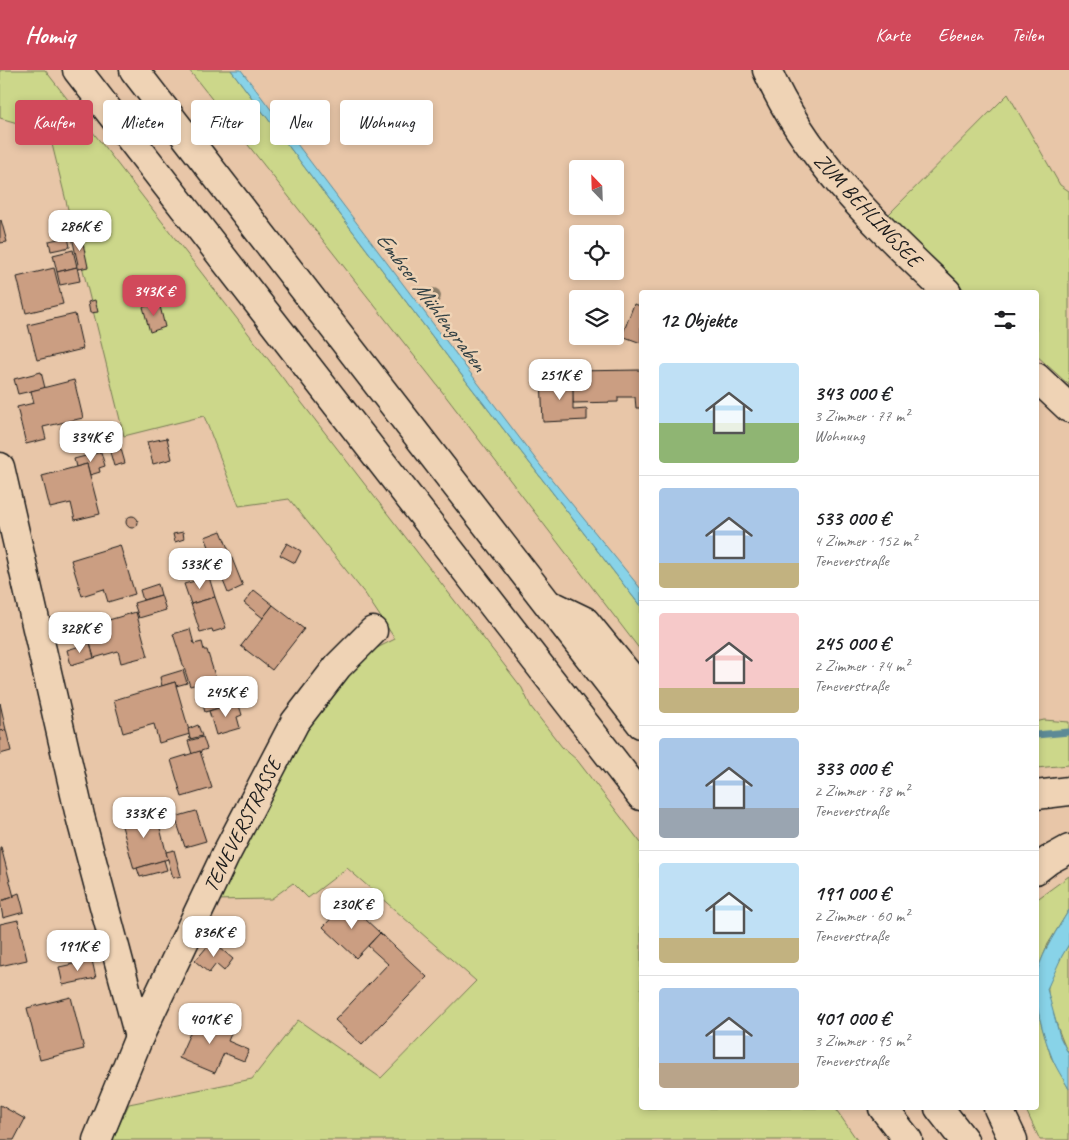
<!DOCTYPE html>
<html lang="de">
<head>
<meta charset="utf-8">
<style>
	:root { --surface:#fff; --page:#f2f2f2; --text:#202124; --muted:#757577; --line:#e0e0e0; --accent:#d1495b }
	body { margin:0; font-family:Caveat,sans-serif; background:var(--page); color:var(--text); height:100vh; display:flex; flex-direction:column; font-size:19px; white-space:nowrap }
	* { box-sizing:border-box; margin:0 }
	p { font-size:16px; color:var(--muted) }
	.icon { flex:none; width:28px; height:28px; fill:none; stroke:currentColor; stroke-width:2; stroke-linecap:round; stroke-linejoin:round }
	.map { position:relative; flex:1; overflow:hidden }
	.sheet { position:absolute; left:639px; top:220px; width:400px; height:820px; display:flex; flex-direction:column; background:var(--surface); border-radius:5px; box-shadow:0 2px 8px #0003 }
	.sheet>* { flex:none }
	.hud { position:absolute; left:15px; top:30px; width:475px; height:45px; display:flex; gap:10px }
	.needle { width:32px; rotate:337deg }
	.controls { position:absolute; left:569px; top:90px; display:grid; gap:10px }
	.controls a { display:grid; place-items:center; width:55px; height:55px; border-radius:5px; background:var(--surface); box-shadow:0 2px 8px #0003; font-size:25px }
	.price { position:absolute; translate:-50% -42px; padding:0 11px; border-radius:10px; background:#fff; color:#222; font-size:16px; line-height:32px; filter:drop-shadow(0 1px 2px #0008) }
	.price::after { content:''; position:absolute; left:50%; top:30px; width:15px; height:11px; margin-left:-8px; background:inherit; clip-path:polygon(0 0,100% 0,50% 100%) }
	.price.current { background:var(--accent); color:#fff }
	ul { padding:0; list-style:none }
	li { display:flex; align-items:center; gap:15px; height:125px; padding:0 20px }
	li+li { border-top:1px solid var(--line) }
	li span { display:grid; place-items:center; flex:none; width:140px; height:100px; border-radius:5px; color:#555 }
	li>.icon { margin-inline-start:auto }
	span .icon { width:60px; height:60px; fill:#fffc; stroke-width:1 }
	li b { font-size:21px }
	h2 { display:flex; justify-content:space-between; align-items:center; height:60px; padding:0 20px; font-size:21px }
	.chip { padding:0 18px; border-radius:5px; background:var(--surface); box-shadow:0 2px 8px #0003; font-size:18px; line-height:45px }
	.chip.current { background:var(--accent); color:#fff }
	header { display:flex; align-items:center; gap:30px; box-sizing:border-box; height:70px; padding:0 25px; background:var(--accent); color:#fff }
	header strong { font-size:24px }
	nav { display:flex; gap:28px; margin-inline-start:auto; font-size:18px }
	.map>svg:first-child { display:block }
</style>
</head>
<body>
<header>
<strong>Homiq</strong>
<nav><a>Karte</a><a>Ebenen</a><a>Teilen</a></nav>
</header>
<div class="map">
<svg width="1069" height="1070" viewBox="0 0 1069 1070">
	<rect width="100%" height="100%" fill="#e8c6a8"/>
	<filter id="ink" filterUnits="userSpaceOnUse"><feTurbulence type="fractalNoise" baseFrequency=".02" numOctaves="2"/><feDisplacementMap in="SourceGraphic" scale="10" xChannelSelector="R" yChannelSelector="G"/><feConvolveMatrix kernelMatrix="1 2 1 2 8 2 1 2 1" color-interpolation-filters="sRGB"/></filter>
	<g filter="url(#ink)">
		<g fill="#ccd78a" stroke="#747a53">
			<path d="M 0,0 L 45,0 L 522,618 L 531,637 L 562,677 L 577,690 L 641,773 L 641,1038 L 835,1038 L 857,1070 L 112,1070 L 129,1034 L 252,1009 L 298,950 L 381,1008 L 476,911 L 347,798 L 308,828 L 293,813 L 271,829 L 213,830 L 310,646 L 346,606 L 377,578 L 395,569 L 366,525 L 289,429 L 239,436 L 204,346 L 124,366 L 49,62 L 0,48 Z"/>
			<path d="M 189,0 L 231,0 L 460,303 L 641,537 L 641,581 L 434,311 Z"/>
			<path d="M 1008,24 L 1060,115 L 1069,121 L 1069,315 L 1036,285 L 1036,222 L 967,222 L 885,148 Z"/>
			<path d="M 1044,650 L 1069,652 L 1069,695 L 1036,698 L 1036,652 Z"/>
			<path d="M 1069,806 L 1069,840 L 1048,874 L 1036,904 L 1036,830 Z"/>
			<path d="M 1069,874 L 1069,985 C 1063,974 1046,928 1048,917 C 1051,903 1061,887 1069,874 Z"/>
			<path d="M 1036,928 L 1041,953 L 1051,987 L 1069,1019 L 1069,1070 L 1040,1070 L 1025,1038 L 1036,1038 Z"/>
		</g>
		<g fill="#88d3e8" stroke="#5d8a96">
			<path d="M 231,0 L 241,0 L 540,395 L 641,519 L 641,537 L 460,303 Z"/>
			<path d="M 1069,840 L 1069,874 L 1062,886 L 1047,919 L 1060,967 L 1069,985 L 1069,1019 C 1063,1008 1055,997 1051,985 C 1043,965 1031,922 1037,902 C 1044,879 1057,860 1069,840 Z"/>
		</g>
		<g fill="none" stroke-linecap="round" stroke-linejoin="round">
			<path stroke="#5d8a96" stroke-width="7" d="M 1036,665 L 1069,662"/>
		</g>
		<g fill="#cb9e82" stroke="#1c1c1c">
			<path d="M 1,150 L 7,172 L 0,173 L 0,151 Z"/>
			<path d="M 81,164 L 88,197 L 79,199 L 72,167 Z"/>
			<path d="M 68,167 L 70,177 L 51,181 L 49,171 Z"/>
			<path d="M 73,180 L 77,197 L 57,202 L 53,185 Z"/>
			<path d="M 77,197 L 80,211 L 60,215 L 57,202 Z"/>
			<path d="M 54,198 L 63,234 L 26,243 L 17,207 Z"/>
			<path d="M 95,230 L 98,242 L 90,243 L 88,232 Z"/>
			<path d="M 159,232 L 165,257 L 150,262 L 143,237 Z"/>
			<path d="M 634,234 L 641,236 L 641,273 L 622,266 Z"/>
			<path d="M 75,244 L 83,279 L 37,290 L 28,255 Z"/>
			<path d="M 641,300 L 641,338 L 636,338 L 635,327 L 618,327 L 618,332 L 573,333 L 572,301 Z"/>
			<path d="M 41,302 L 45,318 L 18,324 L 14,309 Z"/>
			<path d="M 573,307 L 573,340 L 587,339 L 587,350 L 543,352 L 541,308 Z"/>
			<path d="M 74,310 L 83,348 L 43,357 L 46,369 L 26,374 L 17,337 L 34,333 L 31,321 Z"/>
			<path d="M 167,368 L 172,389 L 153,394 L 147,372 Z"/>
			<path d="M 121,379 L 125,393 L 114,396 L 110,382 Z"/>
			<path d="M 101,382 L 105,396 L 99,398 L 100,402 L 90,405 L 87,394 L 76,397 L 74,389 Z"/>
			<path d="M 87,394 L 100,444 L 75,450 L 71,433 L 50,438 L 42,406 Z"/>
			<circle cx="132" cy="452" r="6"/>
			<path d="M 221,461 L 243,516 L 228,523 L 205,467 Z"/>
			<path d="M 183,462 L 184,469 L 175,472 L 173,464 Z"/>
			<path d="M 287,473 L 301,481 L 295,493 L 280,485 Z"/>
			<path d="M 120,475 L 135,524 L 108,532 L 104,519 L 82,526 L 71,490 Z"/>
			<path d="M 209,507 L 215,527 L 191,534 L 184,514 Z"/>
			<path d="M 158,514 L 161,525 L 143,530 L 140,520 Z"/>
			<path d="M 254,520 L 273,535 L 263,548 L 244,533 Z"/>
			<path d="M 161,525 L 166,540 L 139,548 L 134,533 Z"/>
			<path d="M 215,527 L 226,558 L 213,562 L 212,559 L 200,562 L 191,534 Z"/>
			<path d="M 273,535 L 304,559 L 272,600 L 241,576 Z"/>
			<path d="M 136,542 L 148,586 L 121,593 L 118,581 L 94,588 L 85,557 Z"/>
			<path d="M 190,559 L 194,574 L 202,572 L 204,580 L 207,580 L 216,609 L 190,616 L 173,564 Z"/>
			<path d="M 90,573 L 94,588 L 71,595 L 67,580 Z"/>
			<path d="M 183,600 L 187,613 L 176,616 L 175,612 L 162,616 L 160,607 Z"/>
			<path d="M 223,606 L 227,619 L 233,617 L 235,626 L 230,627 L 232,634 L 205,642 L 197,614 Z"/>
			<path d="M 175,612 L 190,664 L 159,673 L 154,654 L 123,663 L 114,630 Z"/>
			<path d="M 238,632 L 242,645 L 237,647 L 240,658 L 216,665 L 209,641 Z"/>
			<path d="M 0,633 L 6,660 L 0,661 Z"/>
			<path d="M 198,655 L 202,666 L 190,669 L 188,659 Z"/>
			<path d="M 6,660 L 11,681 L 0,684 L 0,661 Z"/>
			<path d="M 203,667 L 207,679 L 192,684 L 188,671 Z"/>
			<path d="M 200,681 L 212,718 L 182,727 L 171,690 Z"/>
			<path d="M 155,739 L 168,789 L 134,799 L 120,749 Z"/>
			<path d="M 196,741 L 206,771 L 185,777 L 175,747 Z"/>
			<path d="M 0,777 L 1,777 L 14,827 L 0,831 Z"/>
			<path d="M 174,780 L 181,806 L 173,808 L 166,782 Z"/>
			<path d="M 164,790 L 167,800 L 140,807 L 137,798 Z"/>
			<path d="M 19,823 L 24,842 L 3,848 L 0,831 L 14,827 L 14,825 Z"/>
			<path d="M 347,832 L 380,863 L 356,888 L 323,857 Z"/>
			<path d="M 18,850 L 27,890 L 0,896 L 0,854 Z"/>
			<path d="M 380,863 L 427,907 L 362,975 L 335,950 L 388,894 L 368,876 Z"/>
			<path d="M 212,871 L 233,889 L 224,901 L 216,894 L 209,903 L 195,891 Z"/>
			<path d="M 92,890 L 96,908 L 63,915 L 59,897 Z"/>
			<path d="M 71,927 L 84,979 L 40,990 L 27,938 Z"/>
			<path d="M 198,945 L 233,959 L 228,971 L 249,980 L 244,991 L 224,983 L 215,1003 L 179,988 Z"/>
			<path d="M 0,1035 L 25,1049 L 14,1070 L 0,1070 Z"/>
		</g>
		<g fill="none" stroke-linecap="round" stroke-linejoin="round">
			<g stroke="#1c1c1c" stroke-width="31">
				<g id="minor">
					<path d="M 767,0 C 806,90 878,156 947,222"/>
					<path d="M 1036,307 L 1069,338"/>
					<path d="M 0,397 L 80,746 L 139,967"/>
					<path d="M 97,1070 L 139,967 L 225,786 L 295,652 L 338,596 L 373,561"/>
				</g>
			</g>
			<g stroke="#1c1c1c" stroke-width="31">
				<g id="highway">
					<path d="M 77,0 L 641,726"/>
					<path d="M 134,0 L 641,654"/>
					<path d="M 556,537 L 585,551 L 641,620"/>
					<path d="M 1036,725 L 1069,721"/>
					<path d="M 1036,800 L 1049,790 L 1069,779"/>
					<path d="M 883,1038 L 908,1070"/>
					<path d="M 939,1038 L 964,1070"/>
					<path d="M 998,1038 L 1013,1070"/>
				</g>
			</g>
			<use href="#minor" stroke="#efd3b5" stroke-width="28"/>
			<use href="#highway" stroke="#efd3b5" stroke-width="28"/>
		</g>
		<circle fill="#8b7d67" cx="433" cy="226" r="8"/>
	</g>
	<g text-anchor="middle" stroke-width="5" stroke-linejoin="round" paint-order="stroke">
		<g font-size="21" fill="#1c1c1c" stroke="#efd3b5">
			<text transform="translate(868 140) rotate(47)" y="7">ZUM BEHLINGSEE</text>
			<text transform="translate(242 755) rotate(-63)" y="7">TENEVERSTRASSE</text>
		</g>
		<g font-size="22" font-style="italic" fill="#324145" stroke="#efd3b5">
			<text transform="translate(432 231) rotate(53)" y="8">Embser Mühlengraben</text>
		</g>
	</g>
</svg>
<div class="controls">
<a><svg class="needle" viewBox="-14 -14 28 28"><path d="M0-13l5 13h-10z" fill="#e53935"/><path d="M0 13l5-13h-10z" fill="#757577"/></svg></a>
<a><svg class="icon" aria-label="locate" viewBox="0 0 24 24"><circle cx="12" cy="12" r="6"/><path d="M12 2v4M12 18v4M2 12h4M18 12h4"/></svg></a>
<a><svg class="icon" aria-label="layers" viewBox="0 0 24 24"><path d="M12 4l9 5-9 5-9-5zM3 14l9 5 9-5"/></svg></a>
</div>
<b class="price" style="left:80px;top:182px">286K €</b>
<b class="price current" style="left:154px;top:247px">343K €</b>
<b class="price" style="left:560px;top:331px">251K €</b>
<b class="price" style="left:91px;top:393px">334K €</b>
<b class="price" style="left:200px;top:520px">533K €</b>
<b class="price" style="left:80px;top:584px">328K €</b>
<b class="price" style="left:226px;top:648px">245K €</b>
<b class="price" style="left:144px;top:769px">333K €</b>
<b class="price" style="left:352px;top:860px">230K €</b>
<b class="price" style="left:214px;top:888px">836K €</b>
<b class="price" style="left:78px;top:902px">191K €</b>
<b class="price" style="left:210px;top:975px">401K €</b>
<div class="hud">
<a class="chip current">Kaufen</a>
<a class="chip">Mieten</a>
<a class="chip">Filter</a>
<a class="chip">Neu</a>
<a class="chip">Wohnung</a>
</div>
<section class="sheet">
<h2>12 Objekte<svg class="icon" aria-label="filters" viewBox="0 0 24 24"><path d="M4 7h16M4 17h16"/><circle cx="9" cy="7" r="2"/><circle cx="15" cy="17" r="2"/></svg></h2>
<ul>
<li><span style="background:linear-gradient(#bfe0f5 60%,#8fb573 0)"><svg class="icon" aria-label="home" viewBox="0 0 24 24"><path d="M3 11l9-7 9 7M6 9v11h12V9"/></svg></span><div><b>343 000 €</b><p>3 Zimmer · 77 m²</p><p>Wohnung</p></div></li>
<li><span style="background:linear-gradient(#a9c7e8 75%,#c2b280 0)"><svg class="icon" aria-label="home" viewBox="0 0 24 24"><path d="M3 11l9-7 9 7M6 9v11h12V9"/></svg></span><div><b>533 000 €</b><p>4 Zimmer · 152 m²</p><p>Teneverstraße</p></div></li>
<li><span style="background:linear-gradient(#f6c9c9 75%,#c2b280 0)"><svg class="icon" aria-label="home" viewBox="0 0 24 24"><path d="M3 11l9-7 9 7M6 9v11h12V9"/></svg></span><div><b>245 000 €</b><p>2 Zimmer · 74 m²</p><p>Teneverstraße</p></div></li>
<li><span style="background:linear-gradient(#a9c7e8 70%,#9aa5b1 0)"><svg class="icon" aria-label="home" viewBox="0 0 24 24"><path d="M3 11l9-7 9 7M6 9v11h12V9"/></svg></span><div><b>333 000 €</b><p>2 Zimmer · 78 m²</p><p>Teneverstraße</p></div></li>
<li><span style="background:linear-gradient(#bfe0f5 75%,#c2b280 0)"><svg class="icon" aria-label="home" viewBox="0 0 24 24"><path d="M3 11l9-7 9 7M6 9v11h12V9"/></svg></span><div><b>191 000 €</b><p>2 Zimmer · 60 m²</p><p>Teneverstraße</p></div></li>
<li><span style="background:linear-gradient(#a9c7e8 75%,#b9a48a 0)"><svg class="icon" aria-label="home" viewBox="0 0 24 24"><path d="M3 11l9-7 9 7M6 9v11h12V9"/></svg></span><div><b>401 000 €</b><p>3 Zimmer · 95 m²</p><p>Teneverstraße</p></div></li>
</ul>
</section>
</div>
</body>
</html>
